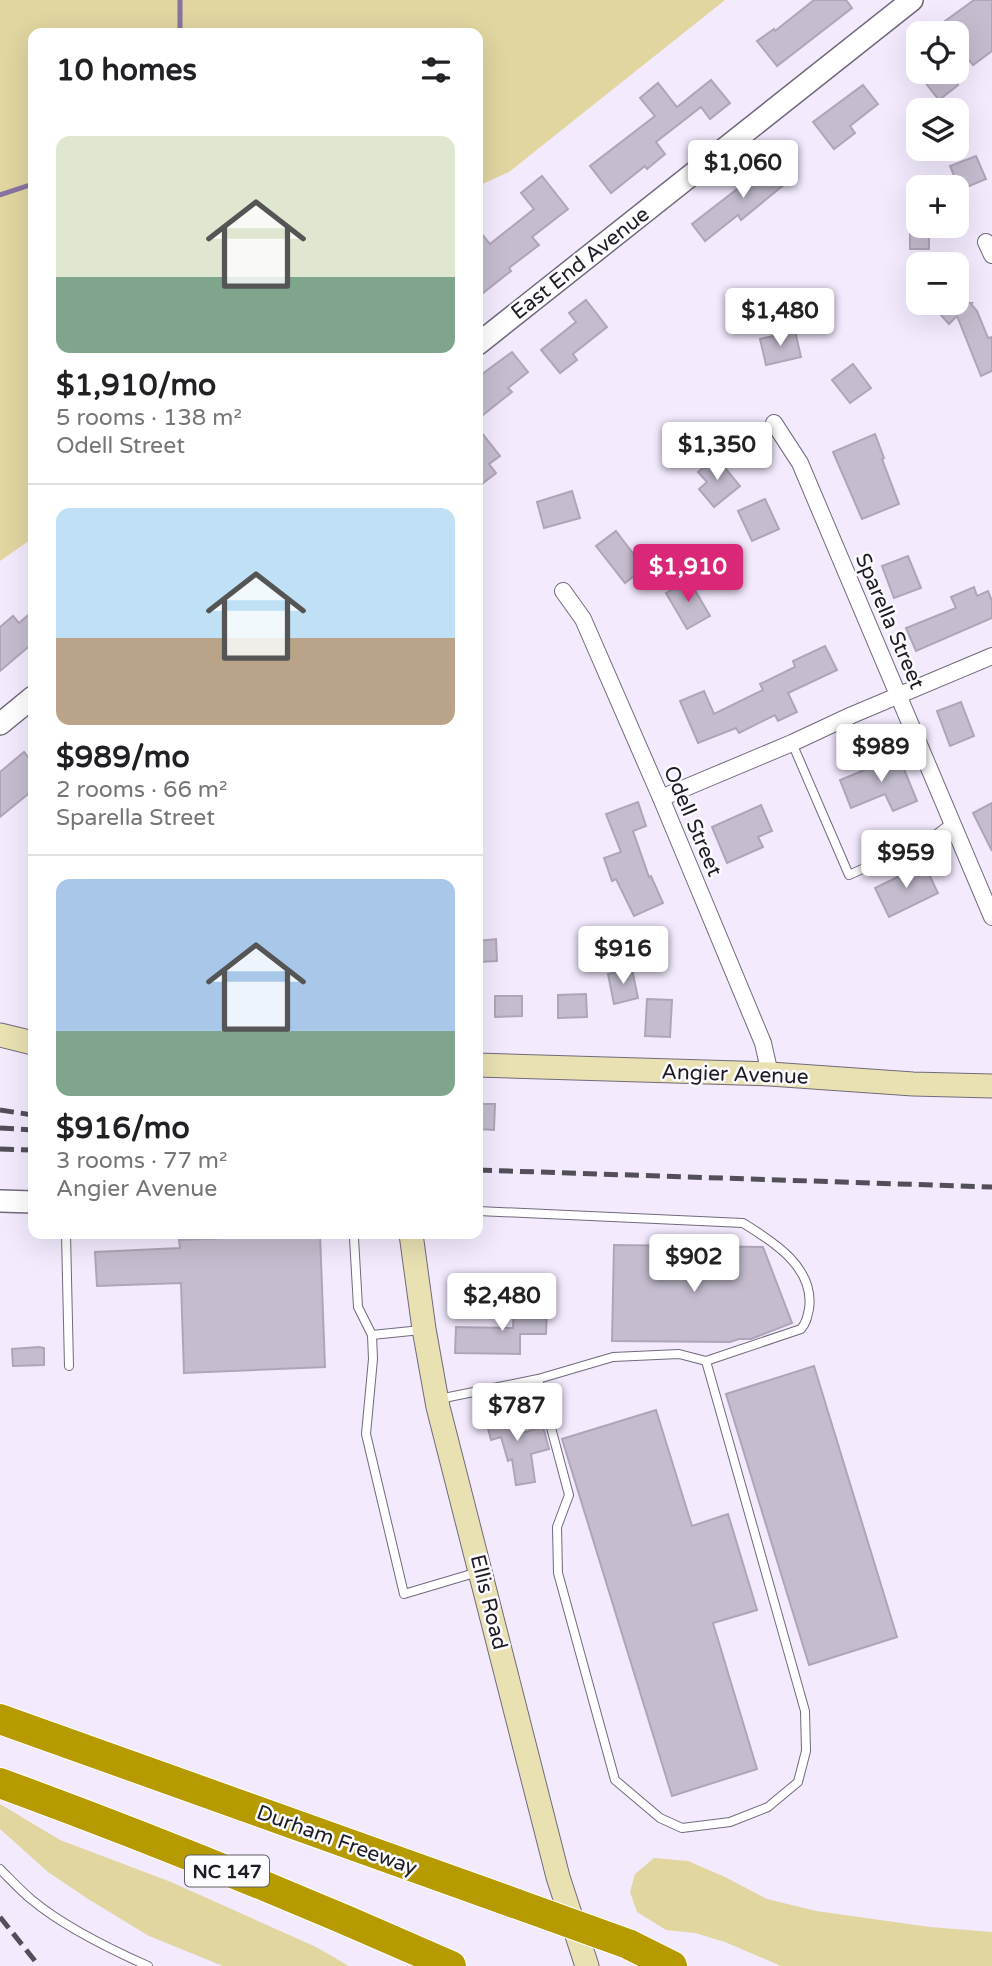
<!DOCTYPE html>
<html lang="en">
<head>
<meta charset="utf-8">
<style>
	:root { --surface:#fff; --page:#f2f2f2; --text:#202124; --muted:#757577; --line:#e0e0e0; --accent:#db2777 }
	body { margin:0; font-family:"Varela Round",sans-serif; background:var(--page); color:var(--text); height:100vh; display:flex; flex-direction:column; font-size:26px; white-space:nowrap }
	* { box-sizing:border-box; margin:0 }
	p { font-size:23px; color:var(--muted) }
	.icon { flex:none; width:38px; height:38px; fill:none; stroke:currentColor; stroke-width:2; stroke-linecap:round; stroke-linejoin:round }
	.map { position:relative; flex:1; overflow:hidden }
	.sheet { position:absolute; left:28px; top:28px; width:455px; height:1211px; display:flex; flex-direction:column; background:var(--surface); border-radius:14px; box-shadow:0 7px 28px #0002 }
	.sheet>* { flex:none }
	.fabs { position:absolute; left:906px; top:21px; display:grid; gap:14px }
	.fabs a { display:grid; place-items:center; width:63px; height:63px; border-radius:14px; background:var(--surface); box-shadow:0 7px 28px #0002; font-size:35px }
	.price { position:absolute; translate:-50% -60px; padding:0 16px; border-radius:7px; background:#fff; color:#222; font-size:23px; line-height:46px; filter:drop-shadow(0 2px 4px #0008) }
	.price::after { content:''; position:absolute; left:50%; top:42px; width:21px; height:16px; margin-left:-10px; background:inherit; clip-path:polygon(0 0,100% 0,50% 100%) }
	.price.on { background:var(--accent); color:#fff }
	ul { padding:0; list-style:none }
	li { display:grid; align-content:center; gap:14px; height:371px; padding:0 28px }
	li+li { border-top:2px solid var(--line) }
	li span { display:grid; place-items:center; height:217px; border-radius:14px; color:#555 }
	li>.icon { margin-inline-start:auto }
	span .icon { width:126px; height:126px; fill:#fffc; stroke-width:1 }
	li b { font-size:30px }
	h2 { display:flex; justify-content:space-between; align-items:center; height:84px; padding:0 28px; font-size:30px }
	.map>svg:first-child { display:block }
</style>
</head>
<body>
<div class="map">
<svg width="992" height="1966" viewBox="0 0 992 1966">
	<rect width="100%" height="100%" fill="#f3eafe"/>
	<g fill="#e1d5a0">
		<path d="M 0,0 L 725,0 L 509,172 L 478,186 L 478,33 L 33,33 L 33,538 L 0,561 Z"/>
		<path d="M 0,1804 L 60,1840 L 171,1882 L 316,1947 L 349,1966 L 223,1966 L 149,1936 L 88,1899 L 48,1872 L 0,1829 Z"/>
		<path d="M 654,1858 L 688,1861 L 725,1877 L 767,1899 L 816,1911 L 930,1927 L 992,1932 L 992,1966 L 781,1966 L 725,1942 L 695,1933 L 666,1930 L 637,1912 L 630,1892 L 635,1874 Z"/>
	</g>
	<g fill="none" stroke-linecap="round" stroke-linejoin="round">
		<g stroke="#8873a1" stroke-width="5">
			<path d="M 180,33 L 180,0"/>
			<path d="M 0,195 L 33,184"/>
		</g>
	</g>
	<g fill="#c5bdcf" stroke="#aea5b8" stroke-width="2">
		<path d="M 814,0 L 846,0 L 852,8 L 777,66 L 757,41 L 774,29 L 775,31 Z"/>
		<path d="M 974,0 L 992,0 L 992,51 L 973,65 L 957,45 L 957,33 L 948,33 L 941,24 Z"/>
		<path d="M 917,72 L 965,72 L 954,80 L 958,85 L 939,100 Z"/>
		<path d="M 711,80 L 730,103 L 710,119 L 701,107 L 656,142 L 665,154 L 647,169 L 645,166 L 611,193 L 590,166 L 655,116 L 640,98 L 658,83 L 677,107 Z"/>
		<path d="M 863,85 L 878,104 L 850,126 L 855,133 L 834,149 L 813,122 Z"/>
		<path d="M 976,156 L 986,179 L 960,190 L 950,166 Z"/>
		<path d="M 776,159 L 791,179 L 741,220 L 738,215 L 705,241 L 692,224 Z"/>
		<path d="M 542,176 L 568,209 L 532,237 L 539,245 L 509,268 L 511,271 L 478,297 L 478,229 L 490,244 L 534,209 L 521,193 Z"/>
		<rect x="910" y="226" width="19" height="23"/>
		<path d="M 957,289 L 969,303 L 972,303 L 971,304 L 977,311 L 988,338 L 992,337 L 992,371 L 981,376 L 957,316 L 949,324 L 930,303 L 957,303 Z"/>
		<path d="M 586,300 L 607,327 L 573,354 L 577,360 L 560,373 L 541,350 L 576,322 L 569,313 Z"/>
		<path d="M 795,331 L 801,357 L 766,365 L 760,339 Z"/>
		<path d="M 512,352 L 528,372 L 508,388 L 512,392 L 478,419 L 478,377 Z"/>
		<path d="M 853,364 L 871,388 L 850,403 L 832,380 Z"/>
		<path d="M 478,428 L 500,456 L 489,464 L 496,473 L 478,487 Z"/>
		<path d="M 875,434 L 884,458 L 882,459 L 899,504 L 862,519 L 833,452 Z"/>
		<path d="M 716,457 L 740,486 L 714,507 L 699,489 L 707,482 L 698,472 Z"/>
		<path d="M 572,491 L 580,518 L 544,528 L 537,502 Z"/>
		<path d="M 765,499 L 779,529 L 752,541 L 738,511 Z"/>
		<path d="M 616,531 L 644,568 L 625,583 L 596,546 Z"/>
		<path d="M 908,556 L 921,588 L 894,598 L 882,566 Z"/>
		<path d="M 689,580 L 710,616 L 687,629 L 666,593 Z"/>
		<path d="M 974,587 L 977,596 L 988,591 L 992,601 L 992,618 L 916,651 L 906,628 L 956,608 L 951,597 Z"/>
		<path d="M 33,611 L 33,643 L 0,671 L 0,627 L 13,616 L 19,623 Z"/>
		<path d="M 825,646 L 837,670 L 788,693 L 797,712 L 778,721 L 775,715 L 739,733 L 736,728 L 698,743 L 680,701 L 704,691 L 714,714 L 763,690 L 760,684 L 795,667 L 793,661 Z"/>
		<path d="M 961,702 L 974,736 L 950,746 L 937,711 Z"/>
		<path d="M 24,752 L 33,763 L 33,790 L 0,817 L 0,772 Z"/>
		<path d="M 897,752 L 917,801 L 893,811 L 885,794 L 851,808 L 840,780 L 874,766 L 872,762 Z"/>
		<path d="M 638,802 L 646,826 L 633,831 L 649,877 L 651,876 L 663,903 L 634,916 L 616,879 L 612,881 L 604,858 L 621,852 L 606,814 Z"/>
		<path d="M 992,803 L 992,851 L 973,813 Z"/>
		<path d="M 761,805 L 772,831 L 758,837 L 763,847 L 727,863 L 712,827 Z"/>
		<path d="M 924,864 L 938,893 L 889,917 L 875,888 Z"/>
		<path d="M 496,939 L 497,961 L 478,962 L 478,941 Z"/>
		<path d="M 632,969 L 638,998 L 614,1004 L 608,974 Z"/>
		<path d="M 586,994 L 587,1017 L 558,1018 L 558,995 Z"/>
		<path d="M 495,996 L 522,996 L 522,1016 L 495,1017 Z"/>
		<path d="M 647,999 L 672,1000 L 670,1037 L 645,1036 Z"/>
		<path d="M 478,1104 L 495,1104 L 494,1130 L 478,1129 Z"/>
		<path d="M 320,1234 L 325,1367 L 184,1373 L 181,1283 L 97,1286 L 95,1252 L 180,1248 L 179,1240 Z"/>
		<path d="M 614,1245 L 763,1247 L 792,1323 L 751,1339 L 739,1339 L 730,1342 L 612,1341 Z"/>
		<path d="M 514,1306 L 547,1307 L 546,1334 L 520,1334 L 520,1354 L 455,1353 L 456,1327 L 513,1328 Z"/>
		<path d="M 39,1347 L 44,1348 L 44,1365 L 13,1366 L 12,1349 Z"/>
		<path d="M 814,1366 L 897,1637 L 809,1665 L 726,1394 Z"/>
		<path d="M 514,1408 L 522,1433 L 543,1427 L 549,1449 L 531,1454 L 535,1482 L 516,1485 L 512,1459 L 508,1461 L 501,1437 L 491,1440 L 485,1417 Z"/>
		<path d="M 656,1410 L 692,1526 L 728,1514 L 757,1610 L 713,1623 L 757,1769 L 672,1796 L 562,1439 Z"/>
	</g>
	<g fill="none" stroke-linecap="round" stroke-linejoin="round">
		<g stroke="#716a7b" stroke-width="10">
			<g id="service">
				<path d="M 792,743 L 849,875 L 933,837 L 952,822"/>
				<path d="M 478,1211 L 743,1223 C 774,1242 815,1268 809,1309 C 807,1318 806,1323 801,1329 L 706,1361"/>
				<path d="M 66,1234 L 69,1366"/>
				<path d="M 354,1238 L 358,1307 L 372,1335 L 373,1359 L 366,1434 L 404,1594 L 478,1572"/>
				<path d="M 372,1335 L 421,1330"/>
				<path d="M 439,1399 L 538,1379 L 569,1495 L 557,1527 L 558,1573 L 615,1780 L 660,1818 L 682,1828 L 730,1822 L 768,1807 L 798,1782 L 806,1751 L 805,1711 L 706,1361 L 679,1354 L 613,1357 L 538,1379"/>
				<path d="M 0,1869 C 10,1879 21,1891 32,1900 C 62,1925 112,1950 148,1966"/>
			</g>
		</g>
		<g stroke="#716a7b" stroke-width="18">
			<g id="minor">
				<path d="M 986,242 L 992,255"/>
				<path d="M 774,423 L 800,463 L 992,917"/>
				<path d="M 563,591 L 583,619 L 661,798 L 763,1043 L 770,1074"/>
				<path d="M 661,798 L 792,743 L 852,715 L 992,656"/>
			</g>
		</g>
		<g stroke="#716a7b" stroke-width="24">
			<g id="tertiary">
				<path d="M 478,344 L 912,0"/>
				<path d="M 0,724 L 33,697"/>
				<path d="M 0,1201 L 33,1202"/>
			</g>
		</g>
		<g stroke="#716a7b" stroke-width="25">
			<g id="secondary">
				<path d="M 0,1035 L 33,1043"/>
				<path d="M 478,1065 L 770,1074 L 913,1084 L 992,1086"/>
				<path d="M 411,1234 L 424,1329 L 438,1407 L 558,1877 L 587,1966"/>
			</g>
		</g>
		<g stroke="#fff" stroke-width="32">
			<g id="motorway">
				<path d="M 0,1719 L 517,1904"/>
				<path d="M 0,1783 C 153,1839 303,1900 451,1966"/>
				<path d="M 628,1944 L 672,1966"/>
			</g>
		</g>
		<use href="#service" stroke="#fff" stroke-width="8"/>
		<use href="#minor" stroke="#fff" stroke-width="16"/>
		<use href="#tertiary" stroke="#fff" stroke-width="21"/>
		<use href="#secondary" stroke="#e9e1b2" stroke-width="23"/>
		<use href="#motorway" stroke="#b59a00" stroke-width="30"/>
		<g stroke="#534f59" stroke-width="5" stroke-dasharray="14 7" stroke-linecap="butt">
			<path d="M 0,1110 L 33,1115"/>
			<path d="M 0,1128 L 33,1130"/>
			<path d="M 0,1149 L 33,1150"/>
			<path d="M 478,1170 L 992,1187"/>
			<path d="M 0,1917 L 39,1966"/>
		</g>
		<g stroke="#fff" stroke-width="32" stroke-linecap="butt">
			<path id="motorway-bridge" d="M 517,1904 L 628,1944"/>
		</g>
		<use href="#motorway-bridge" stroke="#b59a00" stroke-width="30"/>
	</g>
	<g text-anchor="middle" stroke-width="5" stroke-linejoin="round" paint-order="stroke">
		<rect fill="#fcfbff" stroke="#615e64" stroke-width="2" x="185" y="1855.5" width="84" height="31" rx="5"/>
		<g font-size="19" font-weight="bold" fill="#1e1b22">
			<text x="227" y="1878">NC 147</text>
		</g>
		<g font-size="21" fill="#1e1b22" stroke="#fcfbff">
			<text transform="translate(580 263) rotate(-38)" y="7">East End Avenue</text>
			<text transform="translate(890 621) rotate(67)" y="7">Sparella Street</text>
			<text transform="translate(693 821) rotate(67)" y="7">Odell Street</text>
			<text transform="translate(735 1074) rotate(2)" y="7">Angier Avenue</text>
			<text transform="translate(489 1602) rotate(76)" y="7">Ellis Road</text>
			<text transform="translate(337 1840) rotate(20)" y="7">Durham Freeway</text>
		</g>
	</g>
</svg>
<div class="fabs">
<a><svg class="icon" aria-label="locate" viewBox="0 0 24 24"><circle cx="12" cy="12" r="6"/><path d="M12 2v4M12 18v4M2 12h4M18 12h4"/></svg></a>
<a><svg class="icon" aria-label="layers" viewBox="0 0 24 24"><path d="M12 4l9 5-9 5-9-5zM3 14l9 5 9-5"/></svg></a>
<a>+</a>
<a>−</a>
</div>
<b class="price" style="left:743px;top:200px">$1,060</b>
<b class="price" style="left:780px;top:348px">$1,480</b>
<b class="price" style="left:717px;top:482px">$1,350</b>
<b class="price on" style="left:688px;top:604px">$1,910</b>
<b class="price" style="left:881px;top:784px">$989</b>
<b class="price" style="left:906px;top:890px">$959</b>
<b class="price" style="left:623px;top:986px">$916</b>
<b class="price" style="left:694px;top:1294px">$902</b>
<b class="price" style="left:502px;top:1333px">$2,480</b>
<b class="price" style="left:517px;top:1443px">$787</b>
<section class="sheet">
<h2>10 homes<svg class="icon" aria-label="filters" viewBox="0 0 24 24"><path d="M4 7h16M4 17h16"/><circle cx="9" cy="7" r="2"/><circle cx="15" cy="17" r="2"/></svg></h2>
<ul>
<li><span style="background:linear-gradient(#dfe7d0 65%,#7fa58c 0)"><svg class="icon" aria-label="home" viewBox="0 0 24 24"><path d="M3 11l9-7 9 7M6 9v11h12V9"/></svg></span><div><b>$1,910/mo</b><p>5 rooms · 138 m²</p><p>Odell Street</p></div></li>
<li><span style="background:linear-gradient(#bfe0f5 60%,#b9a48a 0)"><svg class="icon" aria-label="home" viewBox="0 0 24 24"><path d="M3 11l9-7 9 7M6 9v11h12V9"/></svg></span><div><b>$989/mo</b><p>2 rooms · 66 m²</p><p>Sparella Street</p></div></li>
<li><span style="background:linear-gradient(#a9c7e8 70%,#7fa58c 0)"><svg class="icon" aria-label="home" viewBox="0 0 24 24"><path d="M3 11l9-7 9 7M6 9v11h12V9"/></svg></span><div><b>$916/mo</b><p>3 rooms · 77 m²</p><p>Angier Avenue</p></div></li>
</ul>
</section>
</div>
</body>
</html>
